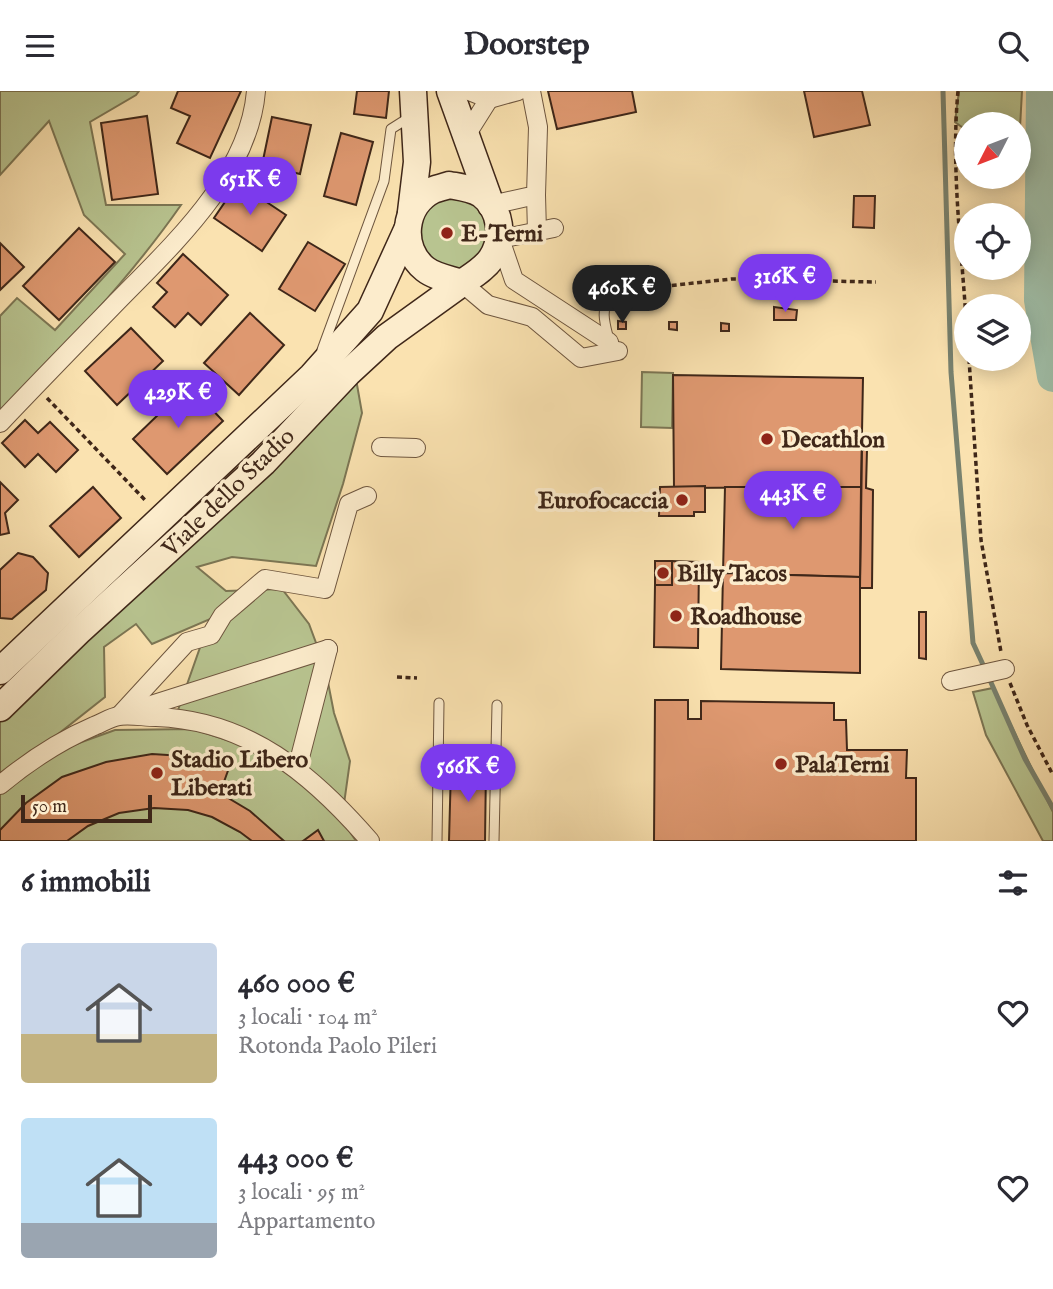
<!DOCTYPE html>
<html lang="it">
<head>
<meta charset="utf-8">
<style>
	:root { --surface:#fff; --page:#f7f7f7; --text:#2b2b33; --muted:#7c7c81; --accent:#7c3aed }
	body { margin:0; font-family:"IM FELL English",serif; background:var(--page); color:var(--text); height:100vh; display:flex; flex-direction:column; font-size:26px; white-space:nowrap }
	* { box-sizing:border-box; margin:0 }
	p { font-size:23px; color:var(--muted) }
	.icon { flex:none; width:38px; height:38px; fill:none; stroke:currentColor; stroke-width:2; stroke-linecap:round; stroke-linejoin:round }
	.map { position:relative; height:750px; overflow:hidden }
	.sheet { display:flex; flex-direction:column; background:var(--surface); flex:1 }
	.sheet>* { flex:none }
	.needle { width:46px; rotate:228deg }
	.fabs { position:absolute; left:954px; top:21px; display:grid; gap:14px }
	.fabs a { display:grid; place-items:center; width:77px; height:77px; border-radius:50%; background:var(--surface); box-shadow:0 4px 18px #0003; font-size:35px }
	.scale { position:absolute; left:21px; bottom:18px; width:131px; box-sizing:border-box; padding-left:7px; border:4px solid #3f2719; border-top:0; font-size:19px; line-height:24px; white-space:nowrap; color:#3f2719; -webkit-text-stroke:5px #fceccc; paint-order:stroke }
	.price { position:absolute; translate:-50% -60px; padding:0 16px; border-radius:24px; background:var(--accent); color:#fff; font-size:23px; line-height:46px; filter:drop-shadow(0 2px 4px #0008) }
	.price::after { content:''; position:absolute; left:50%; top:42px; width:21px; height:16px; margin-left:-10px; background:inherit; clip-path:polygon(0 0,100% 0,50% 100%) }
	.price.selected { background:#222; color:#fff }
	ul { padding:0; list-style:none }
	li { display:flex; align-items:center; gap:21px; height:175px; padding:0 21px }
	li span { display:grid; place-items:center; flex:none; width:196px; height:140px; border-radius:7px; color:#555 }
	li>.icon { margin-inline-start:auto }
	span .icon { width:84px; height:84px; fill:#fffc; stroke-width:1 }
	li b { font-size:30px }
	h2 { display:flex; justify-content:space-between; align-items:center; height:84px; padding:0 21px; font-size:30px }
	header { display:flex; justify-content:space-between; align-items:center; height:91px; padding:0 21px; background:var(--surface); font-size:32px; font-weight:700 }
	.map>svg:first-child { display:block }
</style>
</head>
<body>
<header><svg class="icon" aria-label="menu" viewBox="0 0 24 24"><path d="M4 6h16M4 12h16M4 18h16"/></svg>Doorstep<svg class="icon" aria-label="search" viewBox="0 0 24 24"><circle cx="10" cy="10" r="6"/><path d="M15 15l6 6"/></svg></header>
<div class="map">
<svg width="1053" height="750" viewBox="0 0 1053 750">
	<rect width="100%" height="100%" fill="#fae2b0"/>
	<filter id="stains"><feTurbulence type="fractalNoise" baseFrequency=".00286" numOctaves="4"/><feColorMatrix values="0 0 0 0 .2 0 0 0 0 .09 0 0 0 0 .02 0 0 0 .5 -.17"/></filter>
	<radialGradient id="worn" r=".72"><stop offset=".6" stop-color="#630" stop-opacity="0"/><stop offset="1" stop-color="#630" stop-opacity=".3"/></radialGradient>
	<g fill="#b8c490" stroke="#7c7654" stroke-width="2">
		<path d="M 0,0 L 139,0 L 136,4 L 90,31 L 106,114 L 181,114 C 128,190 64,256 0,322 L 0,225 L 17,207 L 55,239 L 125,163 L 84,124 L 49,30 L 0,84 Z"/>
		<path d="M 959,0 L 1022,0 L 1019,55 L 1018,33 L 966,33 L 966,39 L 955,31 Z"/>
		<path d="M 438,104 L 477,112 L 490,133 L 487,158 L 458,181 L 433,177 L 412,132 Z"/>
		<path d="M 642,281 L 673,282 L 672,337 L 641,336 Z"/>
		<path d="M 356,288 L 362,322 L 343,393 L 316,475 L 232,466 L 197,476 L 226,500 L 282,498 L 309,533 L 325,576 L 334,622 L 350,670 L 343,720 L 304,676 L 177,622 L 210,528 L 152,553 L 136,533 L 104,556 L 105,606 L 0,689 L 0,625 Z"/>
		<path d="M 993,597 L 1053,721 L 1053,750 L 1043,750 L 986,644 L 973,601 Z"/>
		<path d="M 193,638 L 267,662 L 329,709 L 356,750 L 0,750 L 0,700 L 43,665 L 115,639 Z"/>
	</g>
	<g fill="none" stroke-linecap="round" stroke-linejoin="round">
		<g stroke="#79826f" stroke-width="5">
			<path d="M 943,0 L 951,281 L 973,552 L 985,578"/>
			<path d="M 989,587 L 1025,668 L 1053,717"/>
		</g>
		<path stroke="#9fbea8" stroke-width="32" d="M 1042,0 L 1040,209 L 1053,285"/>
	</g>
	<g fill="#de9870" stroke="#3f2719" stroke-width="2">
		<path d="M 178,0 L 241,0 L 210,67 L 177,52 L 190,25 L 171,17 Z"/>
		<path d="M 357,0 L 389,0 L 386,27 L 354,23 Z"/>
		<path d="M 548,0 L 632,0 L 636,21 L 557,38 Z"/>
		<path d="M 804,0 L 862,0 L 870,34 L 814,46 Z"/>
		<path d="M 147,25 L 158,103 L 112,109 L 101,32 Z"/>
		<path d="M 272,26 L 311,34 L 300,83 L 262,74 Z"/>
		<path d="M 341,42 L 373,51 L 356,114 L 324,105 Z"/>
		<path d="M 238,92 L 286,124 L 262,160 L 214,127 Z"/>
		<path d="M 854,105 L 875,105 L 874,137 L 853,136 Z"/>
		<path d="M 79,137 L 115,171 L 59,229 L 23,195 Z"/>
		<path d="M 308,151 L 345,173 L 315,220 L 279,198 Z"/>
		<path d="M 0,152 L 24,176 L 0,199 Z"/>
		<path d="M 183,163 L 228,204 L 201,234 L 188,222 L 175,236 L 153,216 L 167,201 L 157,192 Z"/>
		<path d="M 774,216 L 797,219 L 796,229 L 774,229 Z"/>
		<path d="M 250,222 L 284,254 L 239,304 L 204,272 Z"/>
		<path d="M 618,230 L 626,231 L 626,238 L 618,238 Z"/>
		<path d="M 669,231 L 677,231 L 677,239 L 669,238 Z"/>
		<path d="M 721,232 L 729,233 L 729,240 L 721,240 Z"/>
		<path d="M 131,237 L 163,270 L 117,314 L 85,280 Z"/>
		<path d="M 673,284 L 863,287 L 861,396 L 674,397 Z"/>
		<path d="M 189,294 L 223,330 L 167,383 L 133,348 Z"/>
		<path d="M 25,329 L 38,342 L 50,331 L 78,359 L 56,381 L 38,363 L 25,376 L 2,352 Z"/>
		<path d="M 862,359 L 867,359 L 866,397 L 873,399 L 872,497 L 860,497 Z"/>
		<path d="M 0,391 L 18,409 L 5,422 L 9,442 L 0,444 Z"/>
		<path d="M 705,395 L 705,421 L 694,421 L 694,425 L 659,425 L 660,396 Z"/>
		<path d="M 93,396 L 121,427 L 79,466 L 50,435 Z"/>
		<path d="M 725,396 L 861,396 L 860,486 L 723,482 Z"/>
		<path d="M 18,462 L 33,466 L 48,482 L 46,499 L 12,528 L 0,527 L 0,479 Z"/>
		<rect x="655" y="470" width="17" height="24"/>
		<path d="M 672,470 L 699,471 L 698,557 L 654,556 L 655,494 L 672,494 Z"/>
		<path d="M 723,482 L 860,486 L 860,582 L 721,578 Z"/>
		<path d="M 919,521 L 926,521 L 926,568 L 919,567 Z"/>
		<path d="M 655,609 L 688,609 L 688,628 L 701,628 L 701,610 L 834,612 L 834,629 L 846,629 L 847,659 L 907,659 L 906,687 L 916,687 L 916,750 L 654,750 Z"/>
		<path d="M 152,663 L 199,666 L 230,674 L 220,702 L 250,720 L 284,750 L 252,750 L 240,741 L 212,726 L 188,719 L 154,717 L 119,722 L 88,735 L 67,750 L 0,750 L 0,739 L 26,712 L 62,686 L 106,671 Z"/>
		<path d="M 486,676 L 485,750 L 449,750 L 451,677 Z"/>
		<path d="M 318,739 L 324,750 L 303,750 Z"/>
	</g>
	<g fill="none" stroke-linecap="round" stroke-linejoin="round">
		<g stroke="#6e563f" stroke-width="11">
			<g id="lane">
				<path d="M 609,249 C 605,233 600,219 610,204"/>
				<path d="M 322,259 L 384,90 L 391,38 L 410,26"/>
				<path d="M 437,750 L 439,612"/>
				<path d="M 494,750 L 497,614"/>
			</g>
		</g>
		<g stroke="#6e563f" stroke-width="20">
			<g id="street">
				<path d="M 469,0 L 489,8 L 518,0"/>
				<path d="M 465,46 L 489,8"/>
				<path d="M 536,104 L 537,141"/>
				<path d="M 491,114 L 536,104 L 538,36 L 531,0"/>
				<path d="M 554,137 L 500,148 L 514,189 L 609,251"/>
				<path d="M 462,192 L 488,214 L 532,226 L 581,267 L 618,260"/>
				<path d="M 0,332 C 37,293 74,255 111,217 C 168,158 249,87 256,0"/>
				<path d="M 381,356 L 416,357"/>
				<path d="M 951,590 L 1005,578"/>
				<path d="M 132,620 L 328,558"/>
				<path d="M 119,625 L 187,551 L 211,544 L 223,524 L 265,488 L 325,498 L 349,413 L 367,405"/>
				<path d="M 297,678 L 328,558"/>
				<path d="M 0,694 C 29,670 59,650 94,635 C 102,632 111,626 119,625 C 130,623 144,626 156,626 C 248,629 312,683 370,750"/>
			</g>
		</g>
		<g stroke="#3f2719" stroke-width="29">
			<g id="secondary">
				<path d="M 450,0 L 491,114"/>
				<path d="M 449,94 C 460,96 471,97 481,103 C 501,118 505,147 491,168 C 484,178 472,185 462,192 C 450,188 435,186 425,178 C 399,157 403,114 433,99 C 438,97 444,96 449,94 Z"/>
				<path d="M 411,121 L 417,71 L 413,0"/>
				<path d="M 0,580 L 312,285 L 370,220 L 407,139"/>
				<path d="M 0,617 L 78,541 L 263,372 L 348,282 L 387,246 L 462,192"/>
			</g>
		</g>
		<g stroke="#3f2719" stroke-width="3.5" stroke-dasharray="5 3.5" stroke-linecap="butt">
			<path d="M 958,0 C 951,75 961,152 966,227"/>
			<path d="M 621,200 L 731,188 L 876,191"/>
			<path d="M 969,268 L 981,449 L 1001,561"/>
			<path d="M 47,307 L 145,409"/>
			<path d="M 397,586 L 417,587"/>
			<path d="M 1010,592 L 1027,634 L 1053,684"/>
		</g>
		<use href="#lane" stroke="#fceccc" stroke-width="9"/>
		<use href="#street" stroke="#fceccc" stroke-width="18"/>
		<use href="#secondary" stroke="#fceccc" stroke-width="26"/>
	</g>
	<g fill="#8f2418" stroke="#fceccc" stroke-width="2.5">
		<circle cx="447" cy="142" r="7"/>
		<circle cx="767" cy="348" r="7"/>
		<circle cx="682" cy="409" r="7"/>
		<circle cx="663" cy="482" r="7"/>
		<circle cx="676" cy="525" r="7"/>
		<circle cx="781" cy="673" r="7"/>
		<circle cx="157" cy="682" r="7"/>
	</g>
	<g text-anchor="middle" stroke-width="7" stroke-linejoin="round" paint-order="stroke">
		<g font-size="24" font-weight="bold" fill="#3f2719" stroke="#fceccc" text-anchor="start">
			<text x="461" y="150">E-Terni</text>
			<text x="781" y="356">Decathlon</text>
			<text x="668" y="417" text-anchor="end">Eurofocaccia</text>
			<text x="677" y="490">Billy Tacos</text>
			<text x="690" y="533">Roadhouse</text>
			<text x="171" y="676">Stadio Libero<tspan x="171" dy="28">Liberati</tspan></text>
			<text x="795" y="681">PalaTerni</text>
		</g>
		<g font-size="24" fill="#3f2719" stroke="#fceccc">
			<text transform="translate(228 401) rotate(-44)" y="8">Viale dello Stadio</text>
		</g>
	</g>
	<rect width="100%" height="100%" filter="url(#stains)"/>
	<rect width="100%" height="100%" fill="url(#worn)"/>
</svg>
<div class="fabs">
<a><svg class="needle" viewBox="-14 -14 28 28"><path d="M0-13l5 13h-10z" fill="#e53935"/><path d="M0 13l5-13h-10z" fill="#7c7c81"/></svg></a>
<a><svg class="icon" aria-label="locate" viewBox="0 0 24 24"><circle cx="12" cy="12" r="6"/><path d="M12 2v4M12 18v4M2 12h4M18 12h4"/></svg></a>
<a><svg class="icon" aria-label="layers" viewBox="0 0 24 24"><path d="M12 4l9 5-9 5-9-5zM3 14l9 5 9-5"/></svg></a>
</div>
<div class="scale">50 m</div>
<b class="price" style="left:250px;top:126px">651K €</b>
<b class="price" style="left:785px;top:223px">316K €</b>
<b class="price selected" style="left:622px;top:234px">460K €</b>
<b class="price" style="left:178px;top:339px">429K €</b>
<b class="price" style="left:793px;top:440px">443K €</b>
<b class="price" style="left:468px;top:713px">566K €</b>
</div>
<section class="sheet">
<h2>6 immobili<svg class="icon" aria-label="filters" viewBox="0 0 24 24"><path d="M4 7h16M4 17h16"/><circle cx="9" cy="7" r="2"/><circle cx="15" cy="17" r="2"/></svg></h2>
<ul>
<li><span style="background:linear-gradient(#c9d6e8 65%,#c2b280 0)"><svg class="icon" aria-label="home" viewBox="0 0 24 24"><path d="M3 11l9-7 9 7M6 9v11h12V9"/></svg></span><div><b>460 000 €</b><p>3 locali · 104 m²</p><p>Rotonda Paolo Pileri</p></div><svg class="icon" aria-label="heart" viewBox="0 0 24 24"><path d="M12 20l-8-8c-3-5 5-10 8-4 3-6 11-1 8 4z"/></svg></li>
<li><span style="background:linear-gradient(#bfe0f5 75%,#9aa5b1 0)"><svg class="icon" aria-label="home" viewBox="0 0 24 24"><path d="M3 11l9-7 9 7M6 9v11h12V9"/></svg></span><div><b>443 000 €</b><p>3 locali · 95 m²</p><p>Appartamento</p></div><svg class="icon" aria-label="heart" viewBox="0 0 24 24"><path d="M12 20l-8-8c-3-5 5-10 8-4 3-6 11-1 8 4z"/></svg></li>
</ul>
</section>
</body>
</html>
